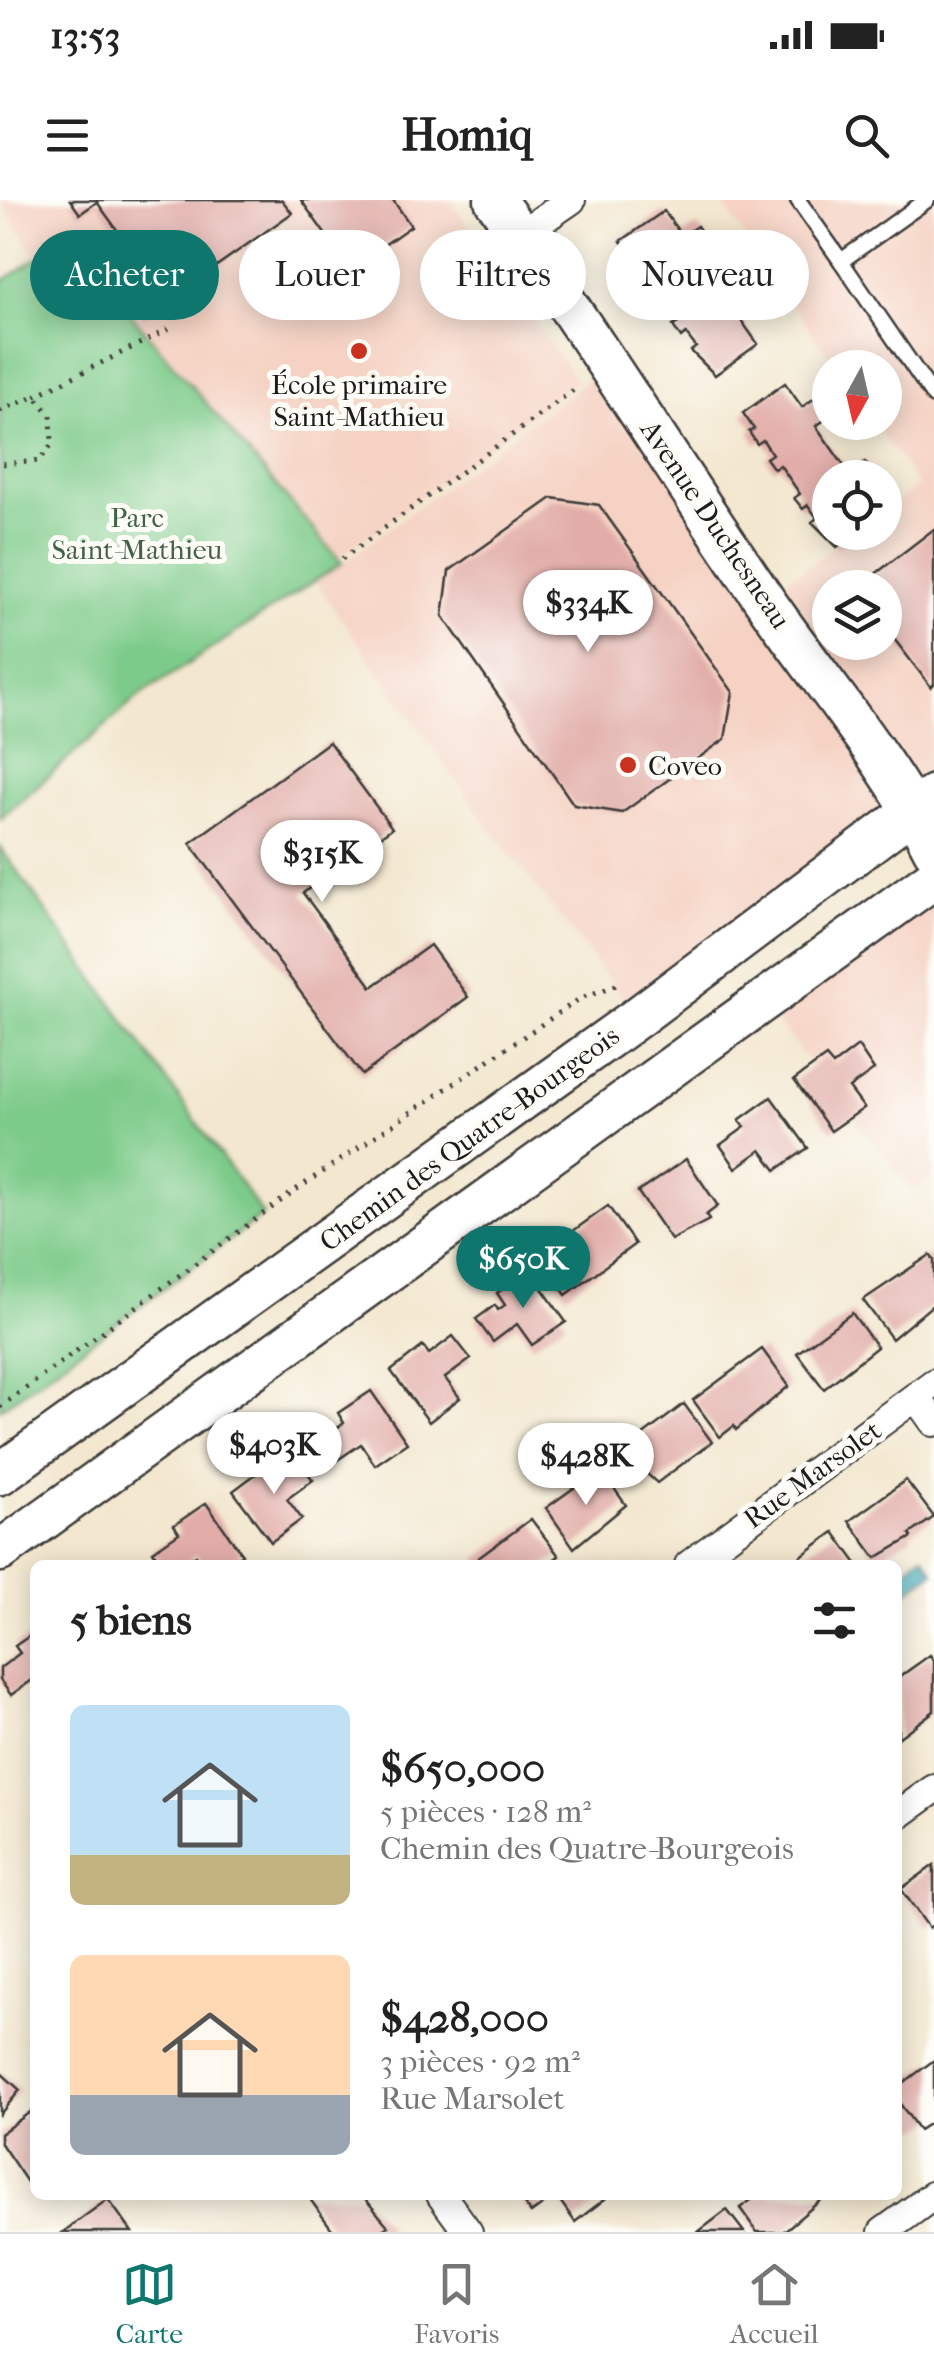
<!DOCTYPE html>
<html lang="fr">
<head>
<meta charset="utf-8">
<style>
	:root { --surface:#fff; --page:#f6f6f6; --text:#222; --muted:#767676; --line:#e0e0e0; --accent:#0f766e }
	body { margin:0; font-family:"IM FELL French Canon",serif; background:var(--page); color:var(--text); height:100vh; display:flex; flex-direction:column; font-size:38px; white-space:nowrap }
	* { box-sizing:border-box; margin:0 }
	p { font-size:32px; color:var(--muted) }
	.icon { flex:none; width:55px; height:55px; fill:none; stroke:currentColor; stroke-width:2; stroke-linecap:round; stroke-linejoin:round }
	.map { position:relative; flex:1; overflow:hidden }
	.side { position:absolute; left:30px; top:1360px; width:872px; height:640px; display:flex; flex-direction:column; background:var(--surface); border-radius:15px; box-shadow:0 5px 25px #0003 }
	.side>* { flex:none }
	.hud { position:absolute; left:30px; top:30px; width:875px; height:90px; display:flex; gap:20px }
	.needle { width:65px; rotate:188deg }
	.controls { position:absolute; left:812px; top:150px; display:grid; gap:20px }
	.controls a { display:grid; place-items:center; width:90px; height:90px; border-radius:50%; background:var(--surface); box-shadow:0 5px 25px #0003; font-size:50px }
	.price { position:absolute; translate:-50% -85px; padding:0 22px; border-radius:35px; background:#fff; color:#222; font-size:32px; line-height:65px; filter:drop-shadow(0 2px 5px #0008) }
	.price::after { content:''; position:absolute; left:50%; top:60px; width:30px; height:22px; margin-left:-15px; background:inherit; clip-path:polygon(0 0,100% 0,50% 100%) }
	.price.active { background:var(--accent); color:#fff }
	ul { padding:0; list-style:none }
	li { display:flex; align-items:center; gap:30px; height:250px; padding:0 40px }
	li span { display:grid; place-items:center; flex:none; width:280px; height:200px; border-radius:15px; color:#555 }
	li>.icon { margin-inline-start:auto }
	span .icon { width:120px; height:120px; fill:#fffc; stroke-width:1 }
	li b { font-size:42px }
	h2 { display:flex; justify-content:space-between; align-items:center; height:120px; padding:0 40px; font-size:42px }
	.chip { padding:0 35px; border-radius:45px; background:var(--surface); box-shadow:0 5px 25px #0003; font-size:35px; line-height:90px }
	.chip.active { background:var(--accent); color:#fff }
	.status { display:flex; justify-content:space-between; align-items:center; height:70px; padding:0 50px; background:var(--surface); direction:ltr }
	.status svg { height:28px; fill:currentColor }
	header { display:flex; justify-content:space-between; align-items:center; height:130px; padding:0 40px; background:var(--surface); font-size:45px; font-weight:800 }
	.menu { display:flex; justify-content:space-around; align-items:center; height:140px; border-top:2px solid var(--line); background:var(--surface); font-size:28px; color:var(--muted) }
	.menu a { display:grid; justify-items:center; gap:5px }
	.menu .active { color:var(--accent) }
	.map>svg:first-child { display:block }
</style>
</head>
<body>
<div class="status"><b>13:53</b><svg viewBox="0 0 49 12"><path d="M0 12V9h3v3zM5 12V6h3v6zM10 12V3h3v9zM15 12V0h3v12zM26 1h20v11H26zM47 4h2v5h-2z"/></svg></div>
<header><svg class="icon" aria-label="menu" viewBox="0 0 24 24"><path d="M4 6h16M4 12h16M4 18h16"/></svg>Homiq<svg class="icon" aria-label="search" viewBox="0 0 24 24"><circle cx="10" cy="10" r="6"/><path d="M15 15l6 6"/></svg></header>
<div class="map">
<svg width="934" height="2032" viewBox="0 0 934 2032">
	<rect width="100%" height="100%" fill="#fdfcf7"/>
	<filter id="ink" filterUnits="userSpaceOnUse"><feTurbulence type="fractalNoise" baseFrequency=".01" numOctaves="2"/><feDisplacementMap in="SourceGraphic" scale="20" xChannelSelector="R" yChannelSelector="G"/><feConvolveMatrix kernelMatrix="1 2 1 2 8 2 1 2 1" color-interpolation-filters="sRGB"/></filter>
	<filter id="wash" filterUnits="userSpaceOnUse"><feTurbulence type="fractalNoise" baseFrequency=".0048" numOctaves="4" result="noise"/><feDisplacementMap in="SourceGraphic" scale="40" xChannelSelector="R" yChannelSelector="G"/><feGaussianBlur stdDeviation="2.25" result="paint"/><feColorMatrix in="noise" values="0 0 0 0 0 0 0 0 0 0 0 0 0 0 0 0 0 1.4 0 .05"/><feComposite in="paint" operator="in"/></filter>
	<g filter="url(#wash)">
		<rect width="100%" height="100%" fill="#f3e7cf"/>
		<g fill="#f5d2c3" fill-rule="evenodd">
			<path d="M 0,0 L 450,0 L 576,181 L 339,358 L 98,76 L 37,58 Z"/>
			<path d="M 720,0 L 934,0 L 934,595 L 638,817 L 489,627 L 316,383 L 610,163 L 763,397 L 854,333 L 885,332 L 885,310 L 918,286 L 874,223 L 885,222 L 885,168 L 836,167 ZM 830,388 L 885,388 L 885,442 L 830,442 Z"/>
			<path d="M 934,678 L 934,975 L 912,991 L 761,802 Z"/>
		</g>
		<g fill="#7dcb8a" stroke="#4c7453" stroke-width="2.5">
			<path d="M 37,58 L 98,76 L 342,363 L 139,496 L 0,619 L 0,83 Z"/>
			<path d="M 0,647 L 263,1015 L 0,1209 Z"/>
		</g>
		<path fill="#3cabba" stroke="#2c646b" stroke-width="2.5" d="M 923,1355 L 934,1372 L 903,1395 L 898,1374 Z"/>
		<g id="blocks">
			<g fill="#e2ada9">
				<path d="M 70,0 L 282,0 L 292,13 L 144,117 L 112,72 L 135,55 L 97,2 L 80,14 Z"/>
				<path d="M 301,0 L 393,0 L 411,26 L 350,69 Z"/>
				<path d="M 664,11 L 682,36 L 697,26 L 710,44 L 694,55 L 727,102 L 743,90 L 756,109 L 741,120 L 758,144 L 715,175 L 691,151 L 696,147 L 686,134 L 681,138 L 673,126 L 678,123 L 658,94 L 653,97 L 645,86 L 650,82 L 641,69 L 636,73 L 627,61 L 632,57 L 621,41 Z"/>
				<path d="M 785,183 L 802,207 L 819,195 L 830,211 L 830,216 L 816,226 L 849,273 L 865,262 L 875,278 L 830,278 L 830,332 L 856,332 L 837,347 L 812,322 L 817,318 L 808,305 L 803,309 L 794,298 L 800,294 L 780,265 L 774,269 L 766,258 L 772,254 L 763,240 L 757,244 L 749,232 L 754,229 L 743,213 Z"/>
				<path d="M 552,298 L 599,305 L 733,492 L 725,539 L 622,613 L 574,605 L 443,416 L 449,371 Z"/>
				<path d="M 934,329 L 934,484 L 931,487 L 885,427 L 885,388 L 857,388 Z"/>
				<path d="M 329,542 L 392,628 L 303,693 L 372,787 L 430,745 L 468,797 L 362,875 L 190,643 Z"/>
				<path d="M 858,846 L 874,870 L 849,888 L 864,908 L 831,931 L 794,880 L 826,857 L 833,865 Z"/>
				<path d="M 771,897 L 808,948 L 776,970 L 761,950 L 736,968 L 720,945 L 745,927 L 739,920 Z"/>
				<path d="M 686,959 L 718,1006 L 706,1015 L 709,1020 L 671,1040 L 638,992 Z"/>
				<path d="M 608,1006 L 635,1044 L 566,1095 L 542,1061 L 560,1048 L 556,1043 Z"/>
				<path d="M 930,1055 L 934,1060 L 934,1104 L 892,1139 L 863,1100 Z"/>
				<path d="M 529,1070 L 566,1122 L 532,1145 L 517,1124 L 493,1142 L 476,1119 L 495,1105 L 498,1110 L 505,1105 L 497,1093 Z"/>
				<path d="M 852,1113 L 877,1147 L 824,1189 L 797,1153 Z"/>
				<path d="M 453,1136 L 471,1159 L 445,1178 L 460,1198 L 429,1222 L 391,1171 L 423,1146 L 429,1154 Z"/>
				<path d="M 762,1149 L 789,1186 L 736,1230 L 734,1226 L 720,1237 L 693,1200 Z"/>
				<path d="M 371,1191 L 407,1243 L 375,1265 L 361,1244 L 333,1263 L 318,1241 L 344,1223 L 338,1213 Z"/>
				<path d="M 684,1204 L 712,1242 L 657,1283 L 635,1263 L 640,1259 L 630,1245 Z"/>
				<path d="M 295,1256 L 313,1280 L 287,1299 L 302,1319 L 271,1342 L 233,1291 L 265,1267 L 270,1275 Z"/>
				<path d="M 600,1269 L 626,1305 L 574,1348 L 546,1308 Z"/>
				<path d="M 906,1280 L 934,1317 L 910,1334 L 912,1337 L 876,1358 L 849,1321 Z"/>
				<path d="M 206,1303 L 242,1354 L 227,1365 L 203,1365 L 196,1355 L 183,1365 L 162,1365 L 153,1351 L 179,1333 L 174,1325 Z"/>
				<path d="M 531,1319 L 559,1356 L 546,1365 L 481,1365 L 477,1359 Z"/>
				<path d="M 834,1332 L 858,1365 L 789,1365 Z"/>
				<path d="M 35,1432 L 35,1478 L 11,1495 L 0,1480 L 0,1468 L 20,1453 L 15,1446 Z"/>
				<path d="M 930,1455 L 934,1461 L 934,1511 L 898,1538 L 898,1478 Z"/>
				<path d="M 934,1665 L 934,1724 L 929,1728 L 901,1689 Z"/>
				<path d="M 934,1860 L 934,1920 L 919,1930 L 898,1901 L 898,1887 Z"/>
				<path d="M 0,1872 L 20,1890 L 0,1914 Z"/>
				<path d="M 33,1910 L 35,1913 L 35,1994 L 0,1942 L 0,1934 Z"/>
				<path d="M 307,1995 L 362,1995 L 388,2026 L 380,2032 L 334,2032 Z"/>
				<path d="M 517,1995 L 602,1995 L 605,1999 L 575,2022 L 556,1995 L 531,2013 Z"/>
				<path d="M 758,1995 L 827,1995 L 783,2032 L 757,2032 L 740,2008 Z"/>
				<path d="M 108,1999 L 132,2032 L 63,2032 Z"/>
				<path d="M 727,2010 L 744,2032 L 698,2032 Z"/>
			</g>
		</g>
	</g>
	<g filter="url(#ink)">
		<use href="#blocks" fill-opacity="0" stroke="#3c3a37" stroke-width="2.5"/>
		<g fill="none" stroke-linecap="round" stroke-linejoin="round">
			<g stroke="#3c3a37" stroke-width="19">
				<g id="lane">
					<path d="M 798,0 L 841,61 L 927,0"/>
					<path d="M 841,61 L 934,197"/>
				</g>
			</g>
			<g stroke="#3c3a37" stroke-width="32">
				<g id="street">
					<path d="M 520,35 L 571,0"/>
					<path d="M 916,1197 L 934,1222"/>
					<path d="M 689,1365 L 934,1183"/>
					<path d="M 898,1615 L 934,1589"/>
					<path d="M 441,1995 L 468,2032"/>
					<path d="M 883,2032 L 934,1995"/>
				</g>
			</g>
			<g stroke="#3c3a37" stroke-width="45">
				<g id="secondary">
					<path d="M 495,0 C 588,130 673,266 763,398 C 820,481 889,560 934,650"/>
					<path d="M 0,1274 L 638,817 L 934,595"/>
					<path d="M 0,1351 L 934,678"/>
				</g>
			</g>
			<g stroke="#3c3a37" stroke-width="5" stroke-dasharray="2.5 8" stroke-linecap="butt">
				<path d="M 35,196 L 173,127"/>
				<path d="M 0,211 L 35,196 L 51,215 L 52,244 L 39,261 L 0,264"/>
				<path d="M 342,359 L 579,186"/>
				<path d="M 0,1207 L 297,989 L 581,798 L 619,784"/>
			</g>
			<use href="#lane" stroke="#fff" stroke-width="14"/>
			<use href="#street" stroke="#fff" stroke-width="28"/>
			<use href="#secondary" stroke="#fff" stroke-width="40"/>
		</g>
	</g>
	<g fill="#c8321e" stroke="#fdfcf7" stroke-width="4">
		<circle cx="359" cy="151" r="10"/>
		<circle cx="628" cy="565" r="10"/>
	</g>
	<g text-anchor="middle" stroke-width="10" stroke-linejoin="round" paint-order="stroke">
		<g font-size="28" fill="#1c1c1c" stroke="#fdfcf7">
			<text x="359" y="194">École primaire<tspan x="359" dy="32">Saint-Mathieu</tspan></text>
			<text x="648" y="575" text-anchor="start">Coveo</text>
		</g>
		<g font-size="28" fill="#436248" stroke="#fdfcf7">
			<text x="137" y="327">Parc<tspan x="137" dy="32">Saint-Mathieu</tspan></text>
		</g>
		<g font-size="28" fill="#1c1c1c" stroke="#fdfcf7">
			<text transform="translate(716 324) rotate(56)" y="10">Avenue Duchesneau</text>
			<text transform="translate(469 938) rotate(-36)" y="10">Chemin des Quatre-Bourgeois</text>
			<text transform="translate(812 1274) rotate(-36)" y="10">Rue Marsolet</text>
		</g>
	</g>
</svg>
<div class="controls">
<a><svg class="needle" viewBox="-14 -14 28 28"><path d="M0-13l5 13h-10z" fill="#e53935"/><path d="M0 13l5-13h-10z" fill="#767676"/></svg></a>
<a><svg class="icon" aria-label="locate" viewBox="0 0 24 24"><circle cx="12" cy="12" r="6"/><path d="M12 2v4M12 18v4M2 12h4M18 12h4"/></svg></a>
<a><svg class="icon" aria-label="layers" viewBox="0 0 24 24"><path d="M12 4l9 5-9 5-9-5zM3 14l9 5 9-5"/></svg></a>
</div>
<b class="price" style="left:588px;top:455px">$334K</b>
<b class="price" style="left:322px;top:705px">$315K</b>
<b class="price active" style="left:523px;top:1111px">$650K</b>
<b class="price" style="left:274px;top:1297px">$403K</b>
<b class="price" style="left:586px;top:1308px">$428K</b>
<div class="hud">
<a class="chip active">Acheter</a>
<a class="chip">Louer</a>
<a class="chip">Filtres</a>
<a class="chip">Nouveau</a>
</div>
<section class="side">
<h2>5 biens<svg class="icon" aria-label="filters" viewBox="0 0 24 24"><path d="M4 7h16M4 17h16"/><circle cx="9" cy="7" r="2"/><circle cx="15" cy="17" r="2"/></svg></h2>
<ul>
<li><span style="background:linear-gradient(#bfe0f5 75%,#c2b280 0)"><svg class="icon" aria-label="home" viewBox="0 0 24 24"><path d="M3 11l9-7 9 7M6 9v11h12V9"/></svg></span><div><b>$650,000</b><p>5 pièces · 128 m²</p><p>Chemin des Quatre-Bourgeois</p></div></li>
<li><span style="background:linear-gradient(#ffd9b3 70%,#9aa5b1 0)"><svg class="icon" aria-label="home" viewBox="0 0 24 24"><path d="M3 11l9-7 9 7M6 9v11h12V9"/></svg></span><div><b>$428,000</b><p>3 pièces · 92 m²</p><p>Rue Marsolet</p></div></li>
</ul>
</section>
</div>
<nav class="menu">
<a class="active"><svg class="icon" aria-label="map" viewBox="0 0 24 24"><path d="M3 6l6-2 6 2 6-2v14l-6 2-6-2-6 2zM9 4v14M15 6v14"/></svg>Carte</a>
<a><svg class="icon" aria-label="saved" viewBox="0 0 24 24"><path d="M7 4h10v16l-5-4-5 4z"/></svg>Favoris</a>
<a><svg class="icon" aria-label="home" viewBox="0 0 24 24"><path d="M3 11l9-7 9 7M6 9v11h12V9"/></svg>Accueil</a>
</nav>
</body>
</html>
